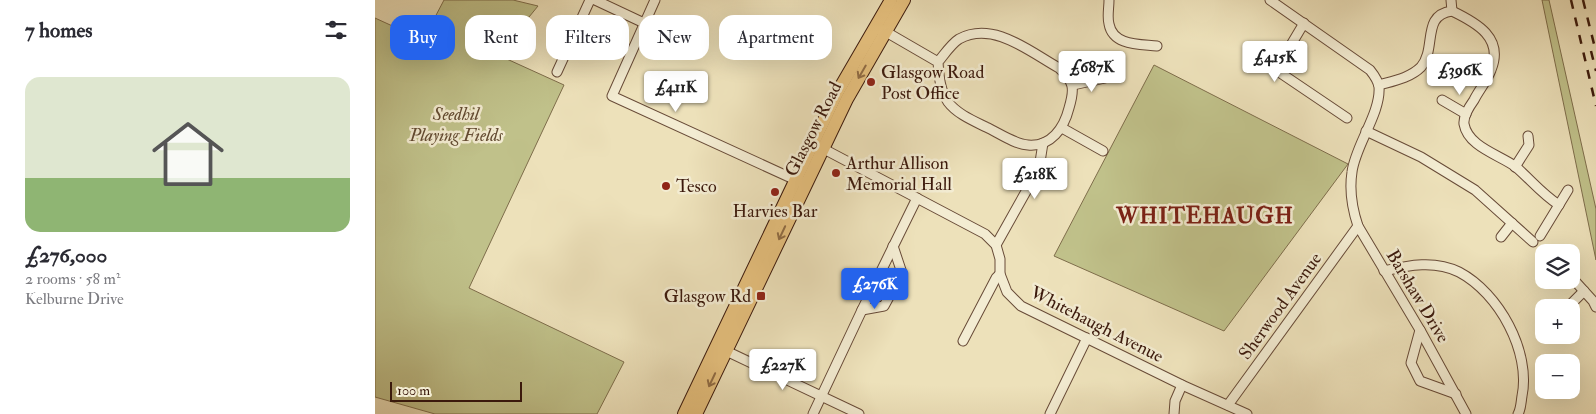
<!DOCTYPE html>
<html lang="en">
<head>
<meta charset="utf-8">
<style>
	:root { --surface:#fff; --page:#f7f7f7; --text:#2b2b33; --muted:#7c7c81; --line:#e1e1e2; --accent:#2563eb }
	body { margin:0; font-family:"IM FELL Double Pica",serif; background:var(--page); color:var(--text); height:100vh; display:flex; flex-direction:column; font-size:19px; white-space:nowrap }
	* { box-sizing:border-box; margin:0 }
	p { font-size:16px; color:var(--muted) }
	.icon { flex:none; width:28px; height:28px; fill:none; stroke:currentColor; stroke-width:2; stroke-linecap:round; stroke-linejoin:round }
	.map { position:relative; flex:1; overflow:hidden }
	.panel { display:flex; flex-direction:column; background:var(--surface); width:375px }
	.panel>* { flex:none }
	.top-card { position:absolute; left:15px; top:15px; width:475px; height:45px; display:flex; gap:10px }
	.fabs { position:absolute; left:1160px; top:244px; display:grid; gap:10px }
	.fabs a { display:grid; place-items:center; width:45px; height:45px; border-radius:10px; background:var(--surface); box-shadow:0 5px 20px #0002; font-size:25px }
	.scale { position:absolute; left:15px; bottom:12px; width:132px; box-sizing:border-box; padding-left:5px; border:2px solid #3b190c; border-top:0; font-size:14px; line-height:18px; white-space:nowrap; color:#3b190c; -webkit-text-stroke:4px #f3ecd2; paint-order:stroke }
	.price { position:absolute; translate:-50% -42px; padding:0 11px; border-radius:5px; background:#fff; color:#222; font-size:16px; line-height:32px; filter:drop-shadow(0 1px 2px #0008) }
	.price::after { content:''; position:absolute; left:50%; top:30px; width:15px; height:11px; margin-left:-8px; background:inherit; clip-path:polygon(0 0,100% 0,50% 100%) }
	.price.current { background:var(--accent); color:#fff }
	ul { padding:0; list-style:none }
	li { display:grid; align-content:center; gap:10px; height:265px; padding:0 25px }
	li+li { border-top:1px solid var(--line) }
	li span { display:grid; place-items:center; height:155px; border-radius:15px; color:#555 }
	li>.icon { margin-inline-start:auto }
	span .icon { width:90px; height:90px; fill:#fffc; stroke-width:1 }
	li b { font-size:21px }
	h2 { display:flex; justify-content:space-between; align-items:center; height:60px; padding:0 25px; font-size:21px }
	.tag { padding:0 18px; border-radius:15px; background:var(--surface); box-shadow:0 5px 20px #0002; font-size:18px; line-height:45px }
	.tag.current { background:var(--accent); color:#fff }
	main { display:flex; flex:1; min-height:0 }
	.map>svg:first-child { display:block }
</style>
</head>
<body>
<main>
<section class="panel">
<h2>7 homes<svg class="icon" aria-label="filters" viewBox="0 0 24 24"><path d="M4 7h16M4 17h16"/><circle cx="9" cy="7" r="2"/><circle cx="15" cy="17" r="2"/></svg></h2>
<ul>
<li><span style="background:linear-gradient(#dfe7d0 65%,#8fb573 0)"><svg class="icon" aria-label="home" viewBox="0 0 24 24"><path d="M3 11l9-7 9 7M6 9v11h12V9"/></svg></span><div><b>£276,000</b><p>2 rooms · 58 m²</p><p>Kelburne Drive</p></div></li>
</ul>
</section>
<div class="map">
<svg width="1221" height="414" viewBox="0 0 1221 414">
	<rect width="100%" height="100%" fill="#ede1ba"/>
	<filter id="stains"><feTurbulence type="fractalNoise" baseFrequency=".004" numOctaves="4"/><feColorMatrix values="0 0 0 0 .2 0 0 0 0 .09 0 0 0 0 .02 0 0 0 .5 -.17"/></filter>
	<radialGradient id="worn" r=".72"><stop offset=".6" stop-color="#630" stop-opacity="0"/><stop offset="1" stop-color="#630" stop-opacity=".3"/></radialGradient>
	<g fill="#c0c18a" stroke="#7e6d4b">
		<path d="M 69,0 L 138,0 L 163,6 L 123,55 L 189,85 L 94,288 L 249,362 L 222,414 L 60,414 L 0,397 L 0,18 L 48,40 Z"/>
		<path d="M 1167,0 L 1174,0 L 1221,209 L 1221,260 Z"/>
		<path d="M 779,65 L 973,164 L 849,331 L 679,256 Z"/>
	</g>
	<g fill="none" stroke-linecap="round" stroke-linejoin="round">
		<g stroke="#684b38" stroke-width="11">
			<g id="minor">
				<path d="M 220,0 L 269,23"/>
				<path d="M 280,0 L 237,96 L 425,182"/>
				<path d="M 734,0 C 734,8 732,17 734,24 C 738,46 765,44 782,46"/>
				<path d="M 895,0 L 995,70 C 999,75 1003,80 1004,87 C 1006,113 980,146 977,172 C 974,191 977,208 983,226 L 1045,330 L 1091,414"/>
				<path d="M 1076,0 L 1077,11"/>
				<path d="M 929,23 L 901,70 L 972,118"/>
				<path d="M 506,29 L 563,62 C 564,77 565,90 573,102 C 582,114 599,121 611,127 C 624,133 639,144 653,145 C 676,147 689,128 694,108 C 700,88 699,82 684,68 C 655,52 618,20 584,39 C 576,44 569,55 563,62"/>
				<path d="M 195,44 L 209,50"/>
				<path d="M 182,72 L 215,0"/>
				<path d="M 698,85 L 730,78"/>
				<path d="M 1004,85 C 1018,81 1035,78 1046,67 C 1062,48 1046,15 1077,11 C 1102,23 1129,38 1116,70 C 1112,81 1104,90 1099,100 C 1094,107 1088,116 1089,124 C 1093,147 1125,155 1141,167 C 1156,180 1167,194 1184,205"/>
				<path d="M 1067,100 L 1091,114"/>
				<path d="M 687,128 L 728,151"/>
				<path d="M 991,131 L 1046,157 L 1100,190 L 1158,242"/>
				<path d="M 445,147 L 610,234 L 621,245 L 625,259 L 625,274 L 632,292 L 646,306 L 807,385 L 872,414"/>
				<path d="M 1140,167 L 1154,145 L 1153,136"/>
				<path d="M 1165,236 L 1193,190"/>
				<path d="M 1126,237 L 1137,223"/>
				<path d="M 621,245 L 658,179 L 665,162 L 668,143"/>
				<path d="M 1009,271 C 1034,265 1060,260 1084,272 C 1124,293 1156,352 1147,396 C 1146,402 1146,409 1143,414"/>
				<path d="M 1199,280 L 1218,301 L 1221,307"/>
				<path d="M 1193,307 L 1209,291"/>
				<path d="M 487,310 L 509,306 L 527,273 L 518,246"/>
				<path d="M 1045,330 L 1036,363 L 1045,381 L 1081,394"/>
				<path d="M 588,341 L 621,278 L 625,274"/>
				<path d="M 347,349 L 484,414"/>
				<path d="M 853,405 L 983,226"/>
				<path d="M 438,414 L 487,310 L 542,198"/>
				<path d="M 675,414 L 712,338"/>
				<path d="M 799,414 L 800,401 L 807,385"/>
			</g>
		</g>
		<g stroke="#3b190c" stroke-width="14">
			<g id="primary">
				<path d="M 309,414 L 462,93 L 516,0"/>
				<path d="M 321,414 L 472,99 L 529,0"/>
			</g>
		</g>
		<use href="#minor" stroke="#f3ecd2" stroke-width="9"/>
		<use href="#primary" stroke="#e6c07d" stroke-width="12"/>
		<g stroke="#3b190c" stroke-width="2.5" stroke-dasharray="9 9" stroke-linecap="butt">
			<path d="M 1196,0 L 1221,106"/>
			<path d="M 1208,0 L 1221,52"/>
			<path d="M 1216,51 L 1221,71"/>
		</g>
	</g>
	<defs><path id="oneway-shaft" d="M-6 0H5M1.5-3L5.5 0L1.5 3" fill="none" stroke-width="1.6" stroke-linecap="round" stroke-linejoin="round" transform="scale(1.25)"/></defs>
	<g stroke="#906c44">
		<use href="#oneway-shaft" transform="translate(487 72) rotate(120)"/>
		<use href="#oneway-shaft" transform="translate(407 233) rotate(115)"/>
		<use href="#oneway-shaft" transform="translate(337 380) rotate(115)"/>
	</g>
	<g fill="#8f2418" stroke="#f3ecd2" stroke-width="2">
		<circle cx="496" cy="82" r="5"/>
		<circle cx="461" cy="173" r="5"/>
		<circle cx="291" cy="186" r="5"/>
		<circle cx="400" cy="192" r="5"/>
		<rect x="381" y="291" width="10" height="10" rx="2.5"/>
	</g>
	<g text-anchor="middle" stroke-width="5" stroke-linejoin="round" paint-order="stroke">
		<g font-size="18" fill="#3b190c" stroke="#f3ecd2" text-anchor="start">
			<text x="506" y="78">Glasgow Road<tspan x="506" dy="21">Post Office</tspan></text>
			<text x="471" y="169">Arthur Allison<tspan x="471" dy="21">Memorial Hall</tspan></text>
			<text x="301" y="192">Tesco</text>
			<text x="400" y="217" text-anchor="middle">Harvies Bar</text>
			<text x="376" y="302" text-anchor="end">Glasgow Rd</text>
		</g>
		<g font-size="18" font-style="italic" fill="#634b32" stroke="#f3ecd2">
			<text x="81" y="120">Seedhil<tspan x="81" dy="21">Playing Fields</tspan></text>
		</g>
		<g font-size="18" fill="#3b190c" stroke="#f3ecd2">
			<text transform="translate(438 129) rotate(-63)" y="6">Glasgow Road</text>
			<text transform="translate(1043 296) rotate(59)" y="6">Barshaw Drive</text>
			<text transform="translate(905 306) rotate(-54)" y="6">Sherwood Avenue</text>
			<text transform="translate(722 324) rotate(27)" y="6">Whitehaugh Avenue</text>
		</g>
		<g font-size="22" font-weight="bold" letter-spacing="1" fill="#7a1f14" stroke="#f3ecd2">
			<text x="830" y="223">WHITEHAUGH</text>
		</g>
	</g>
	<rect width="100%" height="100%" filter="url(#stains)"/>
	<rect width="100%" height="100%" fill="url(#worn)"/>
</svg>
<div class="fabs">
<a><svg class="icon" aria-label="layers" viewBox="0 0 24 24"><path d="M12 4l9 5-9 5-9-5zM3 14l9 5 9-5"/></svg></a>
<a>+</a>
<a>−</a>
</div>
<div class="scale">100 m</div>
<b class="price" style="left:900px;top:83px">£415K</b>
<b class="price" style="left:717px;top:93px">£687K</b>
<b class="price" style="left:1085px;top:96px">£396K</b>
<b class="price" style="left:301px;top:113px">£411K</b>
<b class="price" style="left:660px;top:200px">£218K</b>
<b class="price current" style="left:500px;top:310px">£276K</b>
<b class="price" style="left:408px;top:391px">£227K</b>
<div class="top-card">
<a class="tag current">Buy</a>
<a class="tag">Rent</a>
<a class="tag">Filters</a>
<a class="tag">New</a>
<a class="tag">Apartment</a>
</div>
</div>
</main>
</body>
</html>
